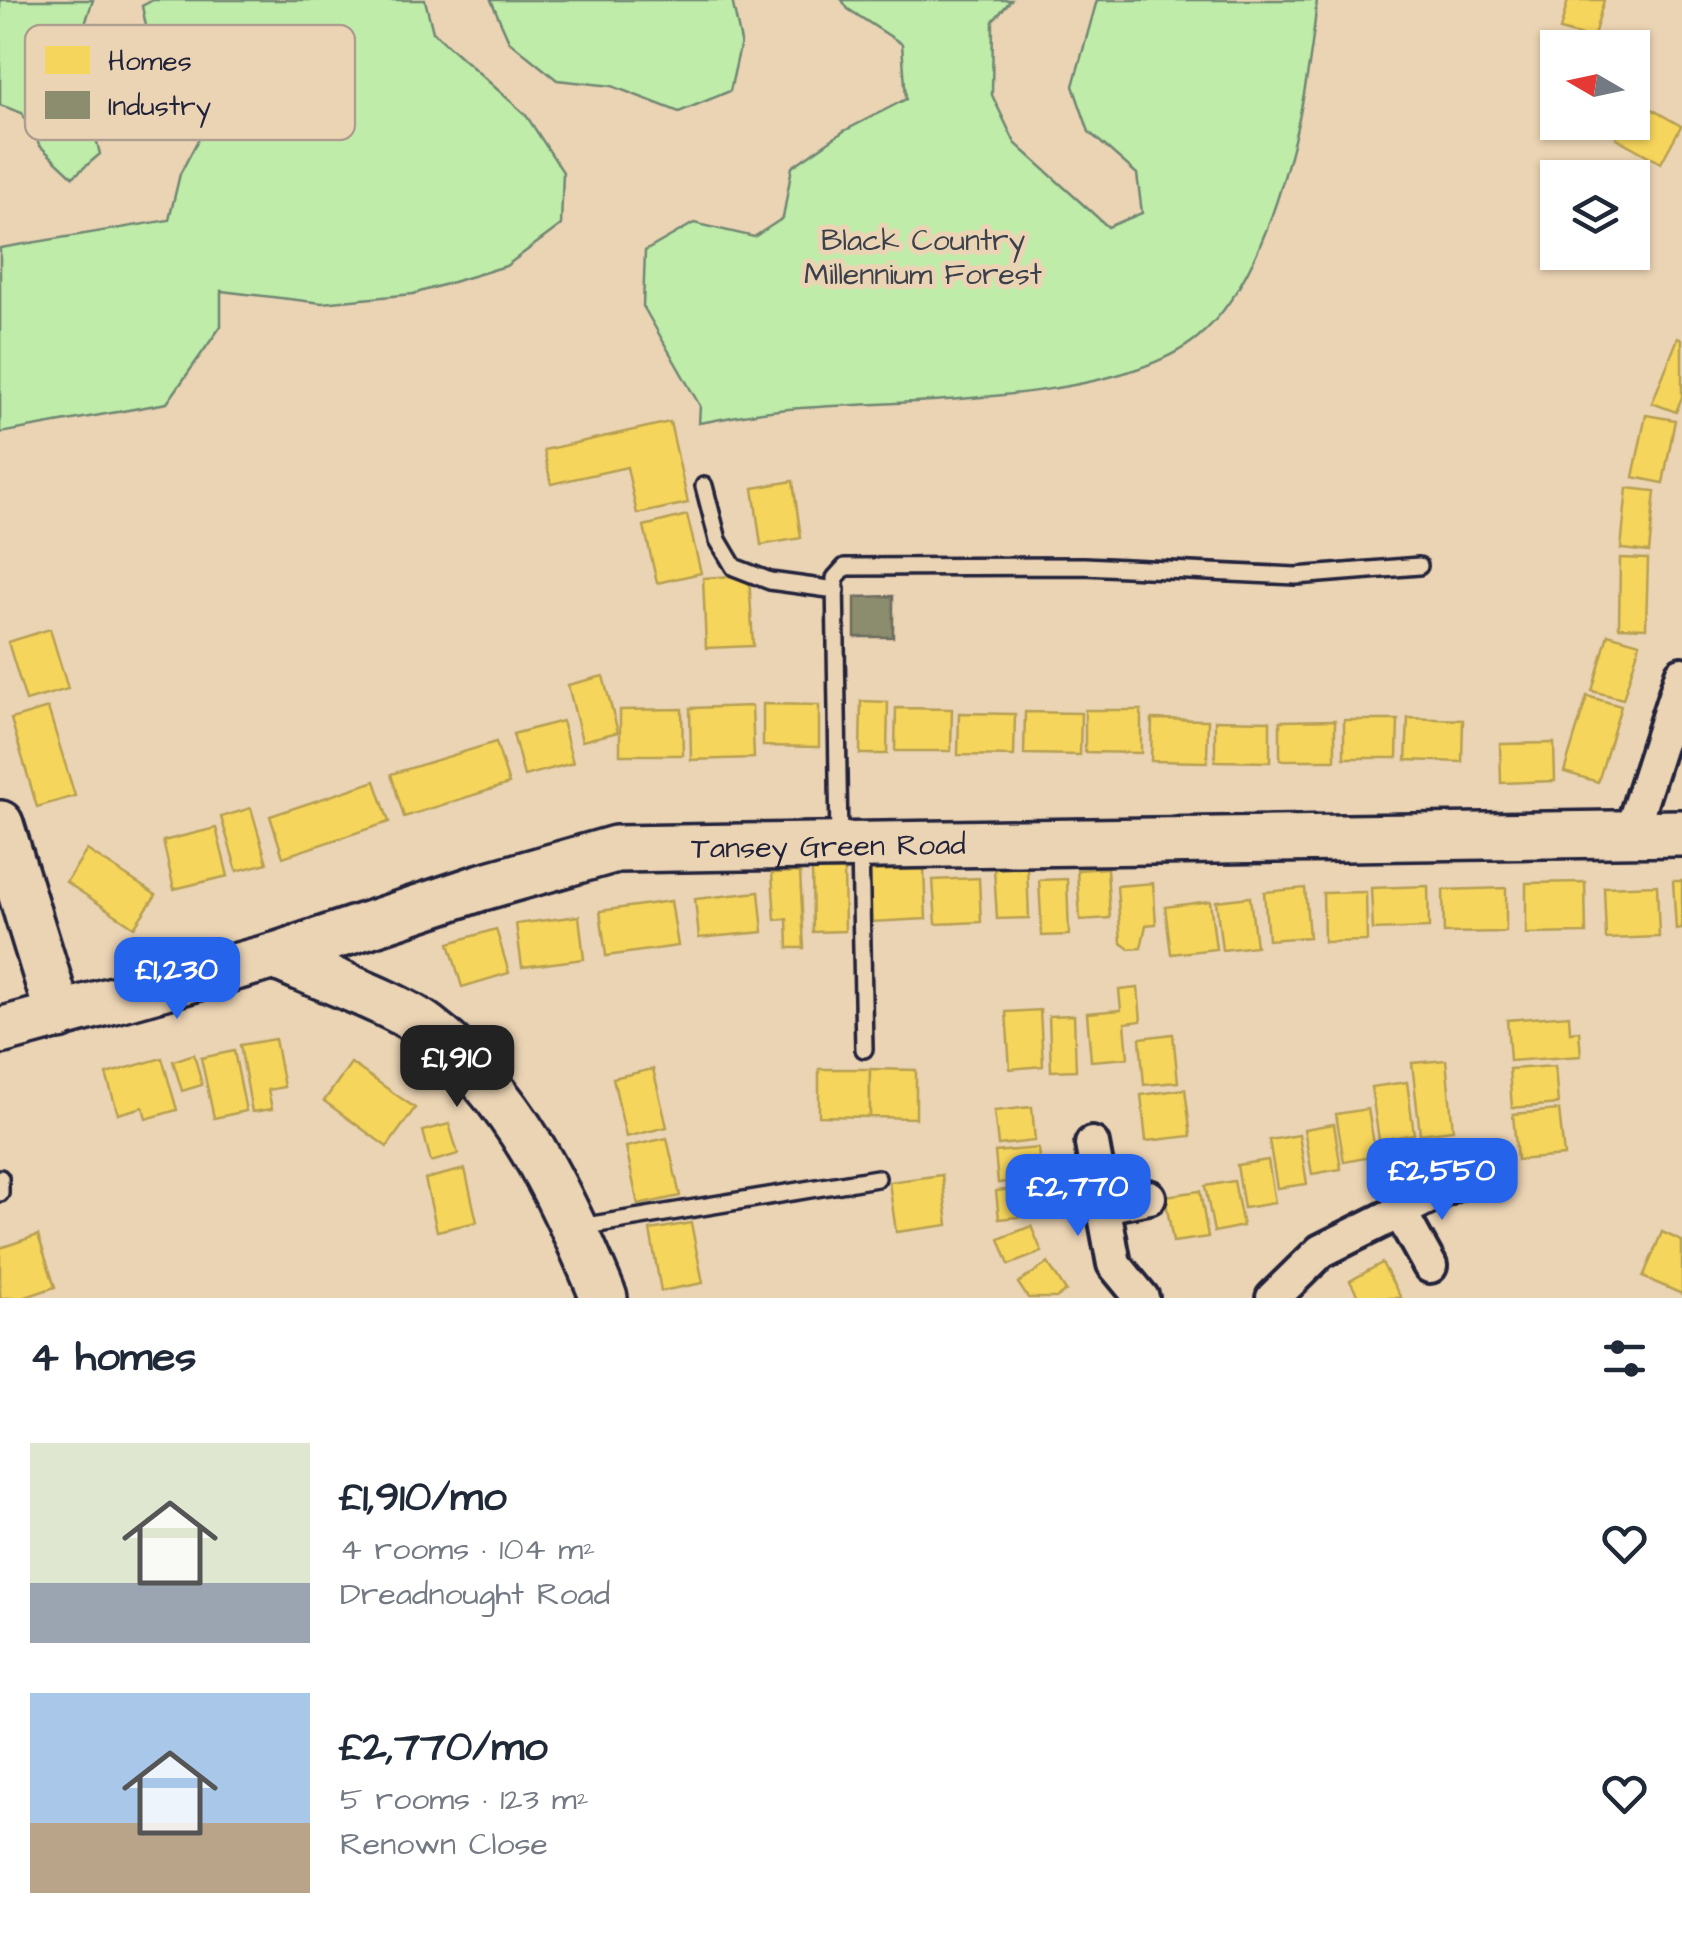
<!DOCTYPE html>
<html lang="en">
<head>
<meta charset="utf-8">
<style>
	:root { --surface:#fff; --page:#f6f6f7; --text:#1f2937; --muted:#747a83; --accent:#2563eb }
	body { margin:0; font-family:"Architects Daughter",sans-serif; background:var(--page); color:var(--text); height:100vh; display:flex; flex-direction:column; font-size:38px; white-space:nowrap }
	* { box-sizing:border-box; margin:0 }
	p { font-size:32px; color:var(--muted) }
	.icon { flex:none; width:55px; height:55px; fill:none; stroke:currentColor; stroke-width:2; stroke-linecap:round; stroke-linejoin:round }
	.map { position:relative; height:1298px; overflow:hidden }
	.details { display:flex; flex-direction:column; background:var(--surface); flex:1 }
	.details>* { flex:none }
	.needle { width:65px; rotate:279deg }
	.tools { position:absolute; left:1540px; top:30px; display:grid; gap:20px }
	.tools a { display:grid; place-items:center; width:110px; height:110px; border-radius:0px; background:var(--surface); box-shadow:0 2px 8px #0004; font-size:50px }
	.price { position:absolute; translate:-50% -85px; padding:0 22px; border-radius:20px; background:var(--accent); color:#fff; font-size:32px; line-height:65px; filter:drop-shadow(0 2px 5px #0008) }
	.price::after { content:''; position:absolute; left:50%; top:60px; width:30px; height:22px; margin-left:-15px; background:inherit; clip-path:polygon(0 0,100% 0,50% 100%) }
	.price.active { background:#222; color:#fff }
	ul { padding:0; list-style:none }
	li { display:flex; align-items:center; gap:30px; height:250px; padding:0 30px }
	li span { display:grid; place-items:center; flex:none; width:280px; height:200px; border-radius:0px; color:#555 }
	li>.icon { margin-inline-start:auto }
	span .icon { width:120px; height:120px; fill:#fffc; stroke-width:1 }
	li b { font-size:42px }
	h2 { display:flex; justify-content:space-between; align-items:center; height:120px; padding:0 30px; font-size:42px }
	.map>svg:first-child { display:block }
</style>
</head>
<body>
<div class="map">
<svg width="1682" height="1298" viewBox="0 0 1682 1298">
	<rect width="100%" height="100%" fill="#ebd4b4"/>
	<filter id="ink" filterUnits="userSpaceOnUse"><feTurbulence type="fractalNoise" baseFrequency=".01" numOctaves="2"/><feDisplacementMap in="SourceGraphic" scale="20" xChannelSelector="R" yChannelSelector="G"/><feConvolveMatrix kernelMatrix="1 2 1 2 8 2 1 2 1" color-interpolation-filters="sRGB"/></filter>
	<g filter="url(#ink)">
		<g fill="#bfeca9" stroke="#708772" stroke-width="2.5">
			<path d="M 0,0 L 93,0 L 75,54 L 100,154 L 73,177 L 40,146 L 22,113 L 0,105 Z"/>
			<path d="M 153,0 L 425,0 L 433,32 L 526,115 L 563,172 L 561,225 L 506,266 L 413,294 L 322,303 L 221,291 L 221,326 L 167,403 L 0,433 L 0,248 L 169,220 L 180,174 L 199,138 L 209,97 L 150,46 L 142,6 Z"/>
			<path d="M 491,0 L 732,0 L 741,42 L 730,91 L 679,112 L 612,86 L 557,80 L 509,41 Z"/>
			<path d="M 842,0 L 1011,0 L 993,21 L 992,95 L 1015,143 L 1108,227 L 1142,213 L 1137,174 L 1089,132 L 1073,86 L 1097,0 L 1317,0 C 1308,97 1275,274 1197,338 C 1115,405 894,400 789,409 C 759,411 728,418 699,423 L 700,406 L 643,306 L 645,251 L 694,223 L 754,237 L 783,218 L 792,167 L 844,131 L 906,99 L 902,44 L 848,9 Z"/>
		</g>
		<g fill="#f6d55c" stroke="#b69f52" stroke-width="2.5">
			<path d="M 1568,0 L 1604,0 L 1593,39 L 1560,30 Z"/>
			<path d="M 1636,100 L 1681,126 L 1661,163 L 1616,138 L 1624,122 L 1632,122 Z"/>
			<path d="M 1678,338 L 1682,340 L 1682,397 L 1676,412 L 1652,403 Z"/>
			<path d="M 1646,415 L 1675,420 L 1663,483 L 1633,477 Z"/>
			<path d="M 670,422 L 688,503 L 637,514 L 627,467 L 551,484 L 544,450 Z"/>
			<path d="M 793,481 L 801,538 L 761,545 L 753,488 Z"/>
			<path d="M 1627,488 L 1655,491 L 1649,552 L 1621,549 Z"/>
			<path d="M 687,515 L 701,573 L 657,583 L 644,526 Z"/>
			<path d="M 1620,558 L 1648,559 L 1646,628 L 1619,627 Z"/>
			<path d="M 749,575 L 753,646 L 706,648 L 703,578 Z"/>
			<path d="M 50,629 L 68,689 L 26,701 L 8,642 Z"/>
			<path d="M 1608,634 L 1640,643 L 1623,699 L 1592,691 Z"/>
			<path d="M 603,676 L 618,732 L 582,741 L 568,685 Z"/>
			<path d="M 1587,696 L 1621,706 L 1598,782 L 1564,772 Z"/>
			<path d="M 861,701 L 888,702 L 887,754 L 860,754 Z"/>
			<path d="M 763,704 L 819,705 L 819,747 L 763,746 Z"/>
			<path d="M 752,706 L 754,758 L 691,760 L 690,708 Z"/>
			<path d="M 48,708 L 75,796 L 37,807 L 11,719 Z"/>
			<path d="M 896,708 L 952,709 L 951,751 L 895,751 Z"/>
			<path d="M 682,709 L 683,755 L 620,755 L 620,710 Z"/>
			<path d="M 1085,710 L 1141,710 L 1141,753 L 1085,752 Z"/>
			<path d="M 1025,712 L 1081,713 L 1080,755 L 1024,754 Z"/>
			<path d="M 959,713 L 1015,714 L 1014,756 L 958,755 Z"/>
			<path d="M 1408,718 L 1463,720 L 1462,762 L 1406,760 Z"/>
			<path d="M 1152,719 L 1208,720 L 1207,762 L 1151,761 Z"/>
			<path d="M 1215,720 L 1270,721 L 1270,762 L 1215,761 Z"/>
			<path d="M 1335,720 L 1335,760 L 1280,760 L 1280,721 Z"/>
			<path d="M 1344,720 L 1398,720 L 1397,758 L 1344,758 Z"/>
			<path d="M 562,721 L 573,763 L 524,776 L 513,734 Z"/>
			<path d="M 496,742 L 509,784 L 404,817 L 391,774 Z"/>
			<path d="M 1554,743 L 1555,781 L 1501,783 L 1500,744 Z"/>
			<path d="M 375,781 L 389,822 L 283,857 L 270,816 Z"/>
			<path d="M 251,808 L 267,863 L 237,871 L 221,817 Z"/>
			<path d="M 216,828 L 228,876 L 174,889 L 163,841 Z"/>
			<path d="M 87,850 L 156,895 L 134,927 L 66,882 Z"/>
			<path d="M 1027,867 L 1029,918 L 997,919 L 994,869 Z"/>
			<path d="M 844,868 L 845,931 L 813,932 L 812,869 Z"/>
			<path d="M 1107,868 L 1110,918 L 1080,920 L 1077,870 Z"/>
			<path d="M 924,869 L 926,919 L 871,922 L 869,871 Z"/>
			<path d="M 800,872 L 804,948 L 788,948 L 787,919 L 775,920 L 772,873 Z"/>
			<path d="M 979,878 L 981,922 L 936,924 L 933,880 Z"/>
			<path d="M 1067,879 L 1069,935 L 1042,936 L 1039,880 Z"/>
			<path d="M 1673,881 L 1682,881 L 1682,929 L 1676,930 Z"/>
			<path d="M 1585,882 L 1586,933 L 1526,934 L 1526,883 Z"/>
			<path d="M 1153,883 L 1156,924 L 1146,925 L 1141,948 L 1129,949 L 1121,943 L 1117,886 Z"/>
			<path d="M 1657,885 L 1659,937 L 1606,939 L 1604,887 Z"/>
			<path d="M 1428,886 L 1429,928 L 1373,930 L 1371,888 Z"/>
			<path d="M 1305,888 L 1309,937 L 1268,940 L 1264,892 Z"/>
			<path d="M 1506,888 L 1506,932 L 1444,933 L 1443,890 Z"/>
			<path d="M 759,892 L 763,932 L 699,938 L 695,899 Z"/>
			<path d="M 1366,892 L 1367,941 L 1324,942 L 1323,893 Z"/>
			<path d="M 1250,897 L 1256,946 L 1222,950 L 1216,901 Z"/>
			<path d="M 671,901 L 678,946 L 606,956 L 600,911 Z"/>
			<path d="M 1210,901 L 1216,949 L 1171,954 L 1165,907 Z"/>
			<path d="M 579,916 L 584,959 L 522,967 L 516,924 Z"/>
			<path d="M 496,929 L 509,973 L 462,987 L 449,943 Z"/>
			<path d="M 1138,988 L 1141,1021 L 1125,1023 L 1128,1058 L 1091,1061 L 1087,1013 L 1121,1010 L 1119,990 Z"/>
			<path d="M 1040,1010 L 1043,1066 L 1010,1069 L 1006,1012 Z"/>
			<path d="M 1074,1015 L 1076,1070 L 1051,1071 L 1049,1016 Z"/>
			<path d="M 1569,1015 L 1570,1032 L 1579,1031 L 1581,1056 L 1510,1061 L 1507,1020 Z"/>
			<path d="M 1173,1034 L 1178,1082 L 1144,1085 L 1140,1038 Z"/>
			<path d="M 275,1039 L 284,1087 L 268,1090 L 272,1109 L 252,1112 L 240,1045 Z"/>
			<path d="M 234,1051 L 246,1111 L 214,1118 L 201,1058 Z"/>
			<path d="M 194,1054 L 202,1085 L 182,1091 L 173,1061 Z"/>
			<path d="M 162,1058 L 177,1110 L 146,1119 L 143,1107 L 118,1114 L 106,1074 Z"/>
			<path d="M 1446,1060 L 1453,1130 L 1420,1134 L 1412,1063 Z"/>
			<path d="M 351,1063 L 415,1108 L 387,1147 L 324,1101 Z"/>
			<path d="M 1555,1066 L 1558,1104 L 1512,1108 L 1509,1069 Z"/>
			<path d="M 653,1069 L 667,1127 L 626,1137 L 613,1078 Z"/>
			<path d="M 819,1069 L 870,1069 L 870,1117 L 819,1116 Z"/>
			<path d="M 870,1069 L 916,1070 L 916,1118 L 870,1117 Z"/>
			<path d="M 1407,1082 L 1414,1134 L 1379,1140 L 1371,1087 Z"/>
			<path d="M 1185,1089 L 1191,1136 L 1146,1141 L 1141,1095 Z"/>
			<path d="M 1032,1107 L 1035,1141 L 998,1145 L 994,1111 Z"/>
			<path d="M 1368,1109 L 1376,1156 L 1344,1162 L 1336,1114 Z"/>
			<path d="M 1559,1110 L 1564,1156 L 1517,1160 L 1513,1114 Z"/>
			<path d="M 449,1124 L 458,1154 L 431,1162 L 423,1131 Z"/>
			<path d="M 1334,1124 L 1341,1169 L 1312,1174 L 1304,1129 Z"/>
			<path d="M 1299,1135 L 1307,1184 L 1277,1188 L 1269,1140 Z"/>
			<path d="M 667,1138 L 680,1196 L 638,1205 L 626,1147 Z"/>
			<path d="M 1038,1148 L 1041,1178 L 998,1183 L 995,1152 Z"/>
			<path d="M 1268,1160 L 1275,1203 L 1244,1208 L 1237,1165 Z"/>
			<path d="M 465,1169 L 477,1222 L 437,1231 L 425,1179 Z"/>
			<path d="M 942,1175 L 948,1225 L 896,1232 L 889,1182 Z"/>
			<path d="M 1234,1181 L 1243,1226 L 1214,1232 L 1205,1186 Z"/>
			<path d="M 1041,1186 L 1045,1214 L 999,1219 L 996,1191 Z"/>
			<path d="M 1200,1191 L 1208,1237 L 1173,1242 L 1165,1196 Z"/>
			<path d="M 691,1223 L 703,1283 L 661,1291 L 650,1230 Z"/>
			<path d="M 1031,1226 L 1042,1252 L 1009,1265 L 999,1239 Z"/>
			<path d="M 1662,1232 L 1682,1241 L 1682,1294 L 1643,1277 Z"/>
			<path d="M 38,1235 L 55,1287 L 23,1298 L 0,1298 L 0,1248 Z"/>
			<path d="M 1048,1263 L 1066,1291 L 1056,1298 L 1028,1298 L 1018,1283 Z"/>
			<path d="M 1382,1263 L 1401,1298 L 1359,1298 L 1350,1281 Z"/>
		</g>
		<path fill="#8c8c6e" stroke="#6c6c5f" stroke-width="2.5" d="M 893,596 L 893,637 L 855,637 L 855,597 Z"/>
		<g fill="none" stroke-linecap="round" stroke-linejoin="round">
			<g stroke="#22223b" stroke-width="22">
				<g id="lane">
					<path d="M 704,486 L 718,540 L 734,567 L 770,581 L 836,590"/>
					<path d="M 839,843 L 835,578 L 845,567 L 1084,566 L 1296,576 L 1419,566"/>
					<path d="M 860,848 L 864,1049"/>
					<path d="M 0,1178 L 0,1193"/>
					<path d="M 580,1227 L 877,1178"/>
				</g>
			</g>
			<g stroke="#22223b" stroke-width="40">
				<g id="street">
					<path d="M 1631,832 L 1682,674"/>
					<path d="M 1092,1144 L 1114,1264 L 1142,1298"/>
					<path d="M 1104,1206 L 1149,1197"/>
					<path d="M 1400,1212 L 1430,1266"/>
					<path d="M 1273,1298 L 1321,1251 L 1461,1181"/>
				</g>
			</g>
			<g stroke="#22223b" stroke-width="52">
				<g id="secondary">
					<path d="M 0,824 L 59,1016"/>
					<path d="M 275,956 C 315,975 395,1003 427,1027 C 515,1094 563,1198 604,1298"/>
					<path id="s1" d="M 0,1031 L 275,956 L 482,887 L 616,849 L 1682,833"/>
				</g>
			</g>
			<use href="#lane" stroke="#ebd4b4" stroke-width="15"/>
			<use href="#street" stroke="#ebd4b4" stroke-width="32"/>
			<use href="#secondary" stroke="#ebd4b4" stroke-width="45"/>
		</g>
	</g>
	<g text-anchor="middle" stroke-width="10" stroke-linejoin="round" paint-order="stroke">
		<g font-size="30" fill="#3a404c" stroke="#ebd4b4">
			<text x="923" y="250">Black Country<tspan x="923" dy="34">Millennium Forest</tspan></text>
		</g>
		<g font-size="30" fill="#22223b" stroke="#ebd4b4">
			<text dy="10" stroke="none"><textPath href="#s1" startOffset="855">Tansey Green Road</textPath></text>
		</g>
	</g>
	<rect x="25" y="25" width="330" height="115" rx="15" fill="#ebd4b4" stroke="#af9f90" stroke-width="2.5"/>
	<rect x="45" y="46" width="45" height="28" fill="#f6d55c"/>
	<rect x="45" y="91" width="45" height="28" fill="#8c8c6e"/>
	<g font-size="28" fill="#22223b">
		<text x="108" y="70">Homes</text>
		<text x="108" y="115">Industry</text>
	</g>
</svg>
<div class="tools">
<a><svg class="needle" viewBox="-14 -14 28 28"><path d="M0-13l5 13h-10z" fill="#e53935"/><path d="M0 13l5-13h-10z" fill="#747a83"/></svg></a>
<a><svg class="icon" aria-label="layers" viewBox="0 0 24 24"><path d="M12 4l9 5-9 5-9-5zM3 14l9 5 9-5"/></svg></a>
</div>
<b class="price" style="left:177px;top:1022px">£1,230</b>
<b class="price active" style="left:457px;top:1110px">£1,910</b>
<b class="price" style="left:1442px;top:1223px">£2,550</b>
<b class="price" style="left:1078px;top:1239px">£2,770</b>
</div>
<section class="details">
<h2>4 homes<svg class="icon" aria-label="filters" viewBox="0 0 24 24"><path d="M4 7h16M4 17h16"/><circle cx="9" cy="7" r="2"/><circle cx="15" cy="17" r="2"/></svg></h2>
<ul>
<li><span style="background:linear-gradient(#dfe7d0 70%,#9aa5b1 0)"><svg class="icon" aria-label="home" viewBox="0 0 24 24"><path d="M3 11l9-7 9 7M6 9v11h12V9"/></svg></span><div><b>£1,910/mo</b><p>4 rooms · 104 m²</p><p>Dreadnought Road</p></div><svg class="icon" aria-label="heart" viewBox="0 0 24 24"><path d="M12 20l-8-8c-3-5 5-10 8-4 3-6 11-1 8 4z"/></svg></li>
<li><span style="background:linear-gradient(#a9c7e8 65%,#b9a48a 0)"><svg class="icon" aria-label="home" viewBox="0 0 24 24"><path d="M3 11l9-7 9 7M6 9v11h12V9"/></svg></span><div><b>£2,770/mo</b><p>5 rooms · 123 m²</p><p>Renown Close</p></div><svg class="icon" aria-label="heart" viewBox="0 0 24 24"><path d="M12 20l-8-8c-3-5 5-10 8-4 3-6 11-1 8 4z"/></svg></li>
</ul>
</section>
</body>
</html>
